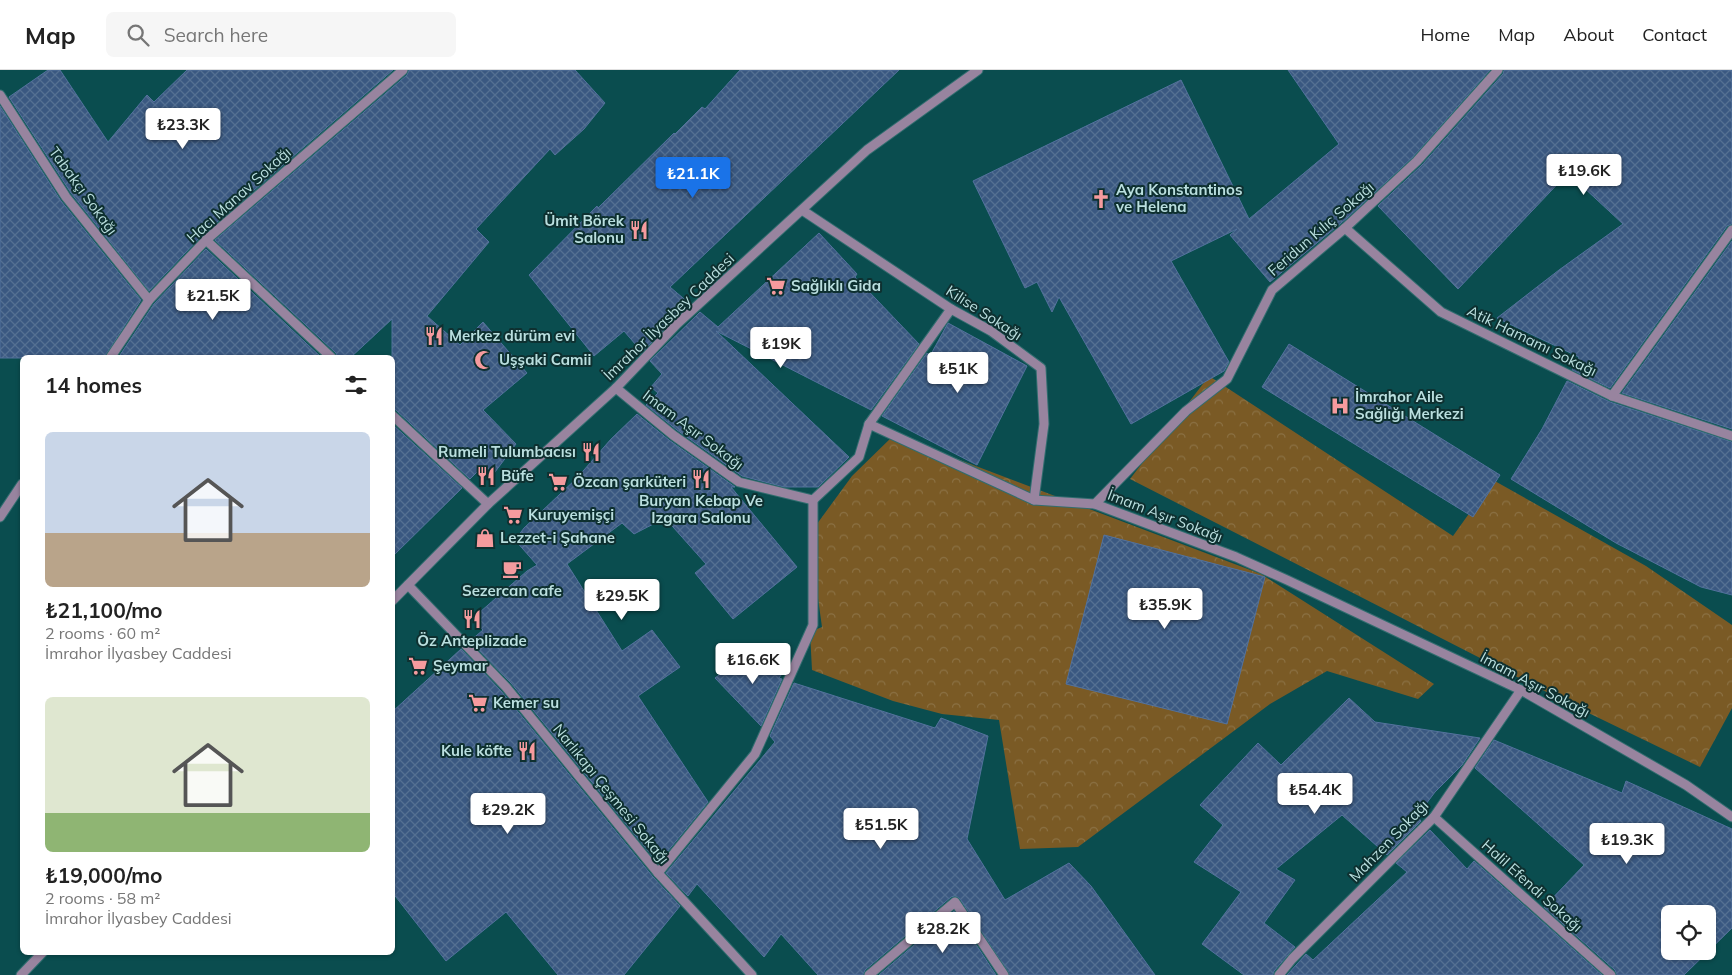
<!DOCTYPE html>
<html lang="en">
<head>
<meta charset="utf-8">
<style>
	:root { --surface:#fff; --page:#f6f6f6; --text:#222; --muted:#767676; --line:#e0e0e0; --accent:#1a73e8 }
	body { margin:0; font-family:Mulish,sans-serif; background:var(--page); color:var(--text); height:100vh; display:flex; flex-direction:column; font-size:19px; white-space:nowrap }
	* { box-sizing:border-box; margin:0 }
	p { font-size:16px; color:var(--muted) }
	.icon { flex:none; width:28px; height:28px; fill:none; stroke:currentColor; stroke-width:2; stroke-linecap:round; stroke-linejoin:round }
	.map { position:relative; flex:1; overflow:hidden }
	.details { position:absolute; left:20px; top:285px; width:375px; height:600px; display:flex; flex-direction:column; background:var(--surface); border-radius:8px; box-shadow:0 1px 4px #0004 }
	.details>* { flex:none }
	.tools { position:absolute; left:1661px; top:835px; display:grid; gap:10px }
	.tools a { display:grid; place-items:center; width:55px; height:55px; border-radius:8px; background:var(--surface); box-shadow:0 1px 4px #0004; font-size:25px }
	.price { position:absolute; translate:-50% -42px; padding:0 11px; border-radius:5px; background:#fff; color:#222; font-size:16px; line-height:32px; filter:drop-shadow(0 1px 2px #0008) }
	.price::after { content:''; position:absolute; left:50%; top:30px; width:15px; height:11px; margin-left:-8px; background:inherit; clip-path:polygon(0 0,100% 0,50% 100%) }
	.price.selected { background:var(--accent); color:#fff }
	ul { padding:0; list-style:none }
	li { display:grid; align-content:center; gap:10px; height:265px; padding:0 25px }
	li span { display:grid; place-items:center; height:155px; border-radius:8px; color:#555 }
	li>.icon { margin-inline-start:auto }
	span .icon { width:90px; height:90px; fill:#fffc; stroke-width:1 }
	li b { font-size:21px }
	h2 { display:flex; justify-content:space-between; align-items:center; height:60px; padding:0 25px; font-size:21px }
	header { display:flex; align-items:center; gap:30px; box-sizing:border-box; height:70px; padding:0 25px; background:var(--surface); border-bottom:1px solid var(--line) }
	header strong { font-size:24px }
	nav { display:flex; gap:28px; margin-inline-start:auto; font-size:18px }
	.search { width:350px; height:45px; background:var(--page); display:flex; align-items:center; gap:12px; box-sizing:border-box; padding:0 18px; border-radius:8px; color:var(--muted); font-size:19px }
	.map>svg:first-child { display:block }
</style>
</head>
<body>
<header>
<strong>Map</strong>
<div class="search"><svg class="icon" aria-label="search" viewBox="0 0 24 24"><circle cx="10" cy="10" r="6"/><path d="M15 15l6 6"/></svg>Search here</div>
<nav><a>Home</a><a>Map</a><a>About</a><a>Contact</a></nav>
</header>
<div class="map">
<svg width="1732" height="905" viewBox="0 0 1732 905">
	<defs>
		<pattern id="park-crowns" width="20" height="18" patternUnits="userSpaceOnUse" patternTransform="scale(1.25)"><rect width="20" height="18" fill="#7a5a25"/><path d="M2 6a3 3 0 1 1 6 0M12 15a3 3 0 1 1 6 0" fill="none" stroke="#8b7144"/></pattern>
		<pattern id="building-cross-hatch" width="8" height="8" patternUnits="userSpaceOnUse" patternTransform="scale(1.25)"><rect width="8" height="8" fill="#3a5881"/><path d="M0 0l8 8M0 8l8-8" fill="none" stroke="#547092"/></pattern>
	</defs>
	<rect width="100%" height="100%" fill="#0a4d4f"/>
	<g fill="url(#park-crowns)">
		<path d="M 1209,306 L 1453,466 L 1493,410 L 1646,496 L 1732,555 L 1732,638 L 1700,697 L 1570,634 L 1130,409 Z"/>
		<path d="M 894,365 L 1261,504 L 1434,614 L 1418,629 L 1327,601 L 1270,634 L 1078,777 L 1020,779 L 999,650 L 942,644 L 893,631 L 812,600 L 810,562 L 822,557 L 815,507 L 814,458 L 852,406 Z"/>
	</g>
	<g fill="url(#building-cross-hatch)" stroke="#53729d" fill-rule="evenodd">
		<path d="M 48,0 L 60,0 L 108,72 L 147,25 L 154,32 L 187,0 L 393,0 L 202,165 L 149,221 L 71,123 L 9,27 Z"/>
		<path d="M 409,0 L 575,0 L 605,33 L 584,59 L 555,85 L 550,79 L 476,159 L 489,172 L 427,246 L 460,275 L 483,252 L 527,303 L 483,340 L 516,374 L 492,406 L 482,397 L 470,409 L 396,340 L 392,339 L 392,249 L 350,288 L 338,288 L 336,283 L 215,170 L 407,5 Z"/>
		<path d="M 740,0 L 899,0 L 670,217 L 690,234 L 642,282 L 624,261 L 594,286 L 529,205 L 597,136 L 598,138 L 674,63 L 675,64 L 702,37 L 705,39 Z"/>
		<path d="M 1288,0 L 1490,0 L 1413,87 L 1347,148 L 1270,212 L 1230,165 L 1237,159 L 1171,191 L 1229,292 L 1224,301 L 1131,354 L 1059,227 L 1052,242 L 1037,212 L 1025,218 L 973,111 L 1181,10 L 1249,149 L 1339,74 Z"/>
		<path d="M 1504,0 L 1732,0 L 1732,154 L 1727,156 L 1610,318 L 1572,300 L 1579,287 L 1497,248 L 1559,200 L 1623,154 L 1568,103 L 1458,219 L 1378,136 L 1422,95 L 1503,4 Z"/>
		<path d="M 0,36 L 61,131 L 141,230 L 104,288 L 0,288 Z"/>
		<path d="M 819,163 L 857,204 L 855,207 L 919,274 L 871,340 L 716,261 L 849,387 L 818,417 L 784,417 L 742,406 L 677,360 L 646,335 L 658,323 L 651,317 L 662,304 L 650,291 L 700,242 L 718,257 Z"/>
		<path d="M 1732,171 L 1732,359 L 1622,323 Z"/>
		<path d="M 206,179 L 322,288 L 118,288 L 154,234 Z"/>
		<path d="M 948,253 L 1027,296 L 977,395 L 882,346 L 927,283 L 930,286 Z"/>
		<path d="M 1289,274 L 1500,405 L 1473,447 L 1262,317 Z"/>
		<path d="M 1567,311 L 1610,332 L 1732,372 L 1732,525 L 1701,517 L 1616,473 L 1511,409 L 1542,359 Z"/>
		<path d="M 637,344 L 669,370 L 735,417 L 731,417 L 797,497 L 733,549 L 695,503 L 706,494 L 665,448 L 634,464 L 622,453 L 567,494 L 622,581 L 652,560 L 680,597 L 638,626 L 708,732 L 658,793 L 511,613 L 470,571 L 483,560 L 472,549 L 527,501 L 537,495 L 515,470 L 524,458 L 577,408 L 611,369 Z"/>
		<path d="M 392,354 L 462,418 L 392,487 Z"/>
		<path d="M 1104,465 L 1265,507 L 1227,654 L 1066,614 Z"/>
		<path d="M 461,579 L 501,621 L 653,807 L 680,836 L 624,905 L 558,905 L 506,842 L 446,891 L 392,822 L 392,642 Z"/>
		<path d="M 743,587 L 788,595 L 779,608 L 782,609 L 761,656 L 715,608 Z"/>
		<path d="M 794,613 L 935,658 L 941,648 L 988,666 L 967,769 L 1005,830 L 1069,793 L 1091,816 L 1155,905 L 1010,905 L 960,829 L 955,826 L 951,827 L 865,900 L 863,905 L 818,905 L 781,864 L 764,887 L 697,814 L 688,826 L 666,803 L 775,672 L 770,666 Z"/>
		<path d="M 1349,628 L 1375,652 L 1480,668 L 1462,695 L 1435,722 L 1417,746 L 1421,751 L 1387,785 L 1342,745 L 1276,799 L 1295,810 L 1264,853 L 1295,877 L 1274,901 L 1273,905 L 1244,905 L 1202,874 L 1241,822 L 1194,792 L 1223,755 L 1200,735 L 1258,673 L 1281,695 Z"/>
		<path d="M 1494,670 L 1622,723 L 1626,711 L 1732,759 L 1732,858 L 1684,905 L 1617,905 L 1615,900 L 1544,837 L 1584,795 L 1475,698 ZM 1670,844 L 1708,844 L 1708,881 L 1670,881 Z"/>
		<path d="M 1430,760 L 1467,799 L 1474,791 L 1602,905 L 1287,905 L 1306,884 L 1313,890 L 1407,802 L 1396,793 Z"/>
		<path d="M 954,841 L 996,905 L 879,905 Z"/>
	</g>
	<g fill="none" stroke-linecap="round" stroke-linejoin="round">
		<g stroke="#316d6f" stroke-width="11">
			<g id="minor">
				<path d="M 0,25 L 66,127 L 149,230"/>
				<path d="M 802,140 L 951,239 L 991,261 L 1041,298 L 1044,354 L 1034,430"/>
				<path d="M 1345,158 L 1441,242 L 1612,326 L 1732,366"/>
				<path d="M 206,170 L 332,288"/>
				<path d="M 110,288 L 149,230 L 206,170 L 403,0"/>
				<path d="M 616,318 L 673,365 L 739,412 L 813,430"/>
				<path d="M 1612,326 L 1732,160"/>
				<path d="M 392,345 L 488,434"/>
				<path d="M 869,354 L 1034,430 L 1095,434 L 1236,487 L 1287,510 L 1521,620 L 1686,715 L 1732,747"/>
				<path d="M 813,430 L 859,387 L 869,354 L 951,239"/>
				<path d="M 1095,434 L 1186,341 L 1227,309 L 1272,220 L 1345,158 L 1417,91 L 1498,0"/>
				<path d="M 0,447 L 22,414"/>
				<path d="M 408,515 L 506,617 L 658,803 L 752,905"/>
				<path d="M 392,531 L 488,434 L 616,318 L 677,254 L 867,80 L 978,0"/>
				<path d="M 1434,747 L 1611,905"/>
				<path d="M 658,803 L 755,684 L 813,555 L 813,430"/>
				<path d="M 21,905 L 43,882"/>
				<path d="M 869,905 L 955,832 L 1004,905"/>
				<path d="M 1279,905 L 1292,889 L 1434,747 L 1521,620"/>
			</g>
		</g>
		<use href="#minor" stroke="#98849f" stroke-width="9"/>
	</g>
	<defs>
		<g id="church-bare" transform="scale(1.5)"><path d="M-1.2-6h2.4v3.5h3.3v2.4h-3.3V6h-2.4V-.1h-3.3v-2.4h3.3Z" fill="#f59b9e" stroke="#0e3030" stroke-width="2.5" paint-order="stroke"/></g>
		<g id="restaurant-bare" transform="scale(1.5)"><path d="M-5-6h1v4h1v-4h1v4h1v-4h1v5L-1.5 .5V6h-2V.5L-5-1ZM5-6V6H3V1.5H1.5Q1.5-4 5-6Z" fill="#f59b9e" stroke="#0e3030" stroke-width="2.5" paint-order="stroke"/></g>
		<g id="supermarket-bare" transform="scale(1.5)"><path d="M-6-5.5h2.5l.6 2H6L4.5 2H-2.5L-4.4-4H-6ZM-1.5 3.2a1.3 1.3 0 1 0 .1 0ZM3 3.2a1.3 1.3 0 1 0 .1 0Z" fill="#f59b9e" stroke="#0e3030" stroke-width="2.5" paint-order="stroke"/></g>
		<g id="mosque-bare" transform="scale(1.5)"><path d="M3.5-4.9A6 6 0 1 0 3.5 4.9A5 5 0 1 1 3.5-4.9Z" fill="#f59b9e" stroke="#0e3030" stroke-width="2.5" paint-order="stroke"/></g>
		<g id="hospital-bare" transform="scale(1.5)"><path d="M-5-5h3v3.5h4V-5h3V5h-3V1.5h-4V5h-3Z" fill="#f59b9e" stroke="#0e3030" stroke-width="2.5" paint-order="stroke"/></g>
		<g id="shop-bare" transform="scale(1.5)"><path d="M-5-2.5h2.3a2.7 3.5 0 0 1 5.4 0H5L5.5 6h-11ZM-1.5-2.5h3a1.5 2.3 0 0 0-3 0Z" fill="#f59b9e" stroke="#0e3030" stroke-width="2.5" paint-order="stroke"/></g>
		<g id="cafe-bare" transform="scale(1.5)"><path d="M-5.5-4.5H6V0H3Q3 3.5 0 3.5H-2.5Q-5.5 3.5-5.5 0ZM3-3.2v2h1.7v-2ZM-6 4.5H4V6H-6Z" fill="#f59b9e" stroke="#0e3030" stroke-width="2.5" paint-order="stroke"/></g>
	</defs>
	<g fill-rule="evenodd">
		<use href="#church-bare" x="1101" y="129"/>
		<use href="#restaurant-bare" x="639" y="160"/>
		<use href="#supermarket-bare" x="776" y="216"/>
		<use href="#restaurant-bare" x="434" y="266"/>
		<use href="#mosque-bare" x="484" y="290"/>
		<use href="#hospital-bare" x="1340" y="336"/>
		<use href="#restaurant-bare" x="591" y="382"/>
		<use href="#restaurant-bare" x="486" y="406"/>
		<use href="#restaurant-bare" x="701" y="409"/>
		<use href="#supermarket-bare" x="558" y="412"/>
		<use href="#supermarket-bare" x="513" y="445"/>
		<use href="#shop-bare" x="485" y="468"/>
		<use href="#cafe-bare" x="512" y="499"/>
		<use href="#restaurant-bare" x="472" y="549"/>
		<use href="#supermarket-bare" x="418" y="596"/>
		<use href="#supermarket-bare" x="478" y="633"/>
		<use href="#restaurant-bare" x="527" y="681"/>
	</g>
	<g text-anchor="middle" stroke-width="4" stroke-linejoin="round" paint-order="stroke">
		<g font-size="15" font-weight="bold" fill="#badfdf" stroke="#0e3030" text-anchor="start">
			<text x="1116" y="125">Aya Konstantinos<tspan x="1116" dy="17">ve Helena</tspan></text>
			<text x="624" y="156" text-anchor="end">Ümit Börek<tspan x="624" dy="17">Salonu</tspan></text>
			<text x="791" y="221">Sağlıklı Gida</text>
			<text x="449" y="271">Merkez dürüm evi</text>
			<text x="499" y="295">Uşşaki Camii</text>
			<text x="1355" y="332">İmrahor Aile<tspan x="1355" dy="17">Sağlığı Merkezi</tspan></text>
			<text x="576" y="387" text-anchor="end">Rumeli Tulumbacısı</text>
			<text x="501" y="411">Büfe</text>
			<text x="573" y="417">Özcan şarküteri</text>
			<text x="701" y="436" text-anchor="middle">Buryan Kebap Ve<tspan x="701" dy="17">Izgara Salonu</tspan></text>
			<text x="528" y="450">Kuruyemişçi</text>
			<text x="500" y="473">Lezzet-i Şahane</text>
			<text x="512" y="526" text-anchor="middle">Sezercan cafe</text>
			<text x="472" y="576" text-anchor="middle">Öz Anteplizade</text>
			<text x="433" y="601">Şeymar</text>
			<text x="493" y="638">Kemer su</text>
			<text x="512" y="686" text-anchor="end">Kule köfte</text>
		</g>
		<g font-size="15" fill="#badfdf" stroke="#0e3030">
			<text transform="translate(83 121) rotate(54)" y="5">Tabakçı Sokağı</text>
			<text transform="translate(239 125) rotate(-42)" y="5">Hacı Manav Sokağı</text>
			<text transform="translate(1321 159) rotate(-41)" y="5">Feridun Kılıç Sokağı</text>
			<text transform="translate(984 243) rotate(33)" y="5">Kilise Sokağı</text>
			<text transform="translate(669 247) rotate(-44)" y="5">İmrahor İlyasbey Caddesi</text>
			<text transform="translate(1532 271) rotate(26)" y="5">Atik Hamamı Sokağı</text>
			<text transform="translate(693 360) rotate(37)" y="5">İmam Aşır Sokağı</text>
			<text transform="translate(1165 446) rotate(21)" y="5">İmam Aşır Sokağı</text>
			<text transform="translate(1535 615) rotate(28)" y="5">İmam Aşır Sokağı</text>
			<text transform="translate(611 724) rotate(51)" y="5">Narlıkapı Çeşmesi Sokağı</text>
			<text transform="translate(1389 771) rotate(-46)" y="5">Mahzen Sokağı</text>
			<text transform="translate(1532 816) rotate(42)" y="5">Halil Efendi Sokağı</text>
		</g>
	</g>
</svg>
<div class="tools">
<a><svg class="icon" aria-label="locate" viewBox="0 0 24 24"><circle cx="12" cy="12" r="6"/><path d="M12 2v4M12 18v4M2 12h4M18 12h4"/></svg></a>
</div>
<b class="price" style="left:183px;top:80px">₺23.3K</b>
<b class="price" style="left:1584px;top:126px">₺19.6K</b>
<b class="price selected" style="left:693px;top:129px">₺21.1K</b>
<b class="price" style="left:213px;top:251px">₺21.5K</b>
<b class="price" style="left:781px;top:299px">₺19K</b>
<b class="price" style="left:958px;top:324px">₺51K</b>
<b class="price" style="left:622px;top:551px">₺29.5K</b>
<b class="price" style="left:1165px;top:560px">₺35.9K</b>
<b class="price" style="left:753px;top:615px">₺16.6K</b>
<b class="price" style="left:1315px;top:745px">₺54.4K</b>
<b class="price" style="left:508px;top:765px">₺29.2K</b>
<b class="price" style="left:881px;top:780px">₺51.5K</b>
<b class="price" style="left:1627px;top:795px">₺19.3K</b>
<b class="price" style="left:943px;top:884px">₺28.2K</b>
<section class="details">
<h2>14 homes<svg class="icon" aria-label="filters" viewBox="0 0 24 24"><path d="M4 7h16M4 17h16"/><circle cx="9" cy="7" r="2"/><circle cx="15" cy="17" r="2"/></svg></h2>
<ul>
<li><span style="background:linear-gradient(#c9d6e8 65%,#b9a48a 0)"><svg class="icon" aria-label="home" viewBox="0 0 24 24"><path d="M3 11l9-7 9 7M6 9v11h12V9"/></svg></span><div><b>₺21,100/mo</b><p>2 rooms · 60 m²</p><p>İmrahor İlyasbey Caddesi</p></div></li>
<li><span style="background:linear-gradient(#dfe7d0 75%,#8fb573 0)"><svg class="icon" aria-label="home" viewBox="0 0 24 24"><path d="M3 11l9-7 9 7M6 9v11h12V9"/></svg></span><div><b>₺19,000/mo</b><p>2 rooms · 58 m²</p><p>İmrahor İlyasbey Caddesi</p></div></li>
</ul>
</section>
</div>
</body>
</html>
